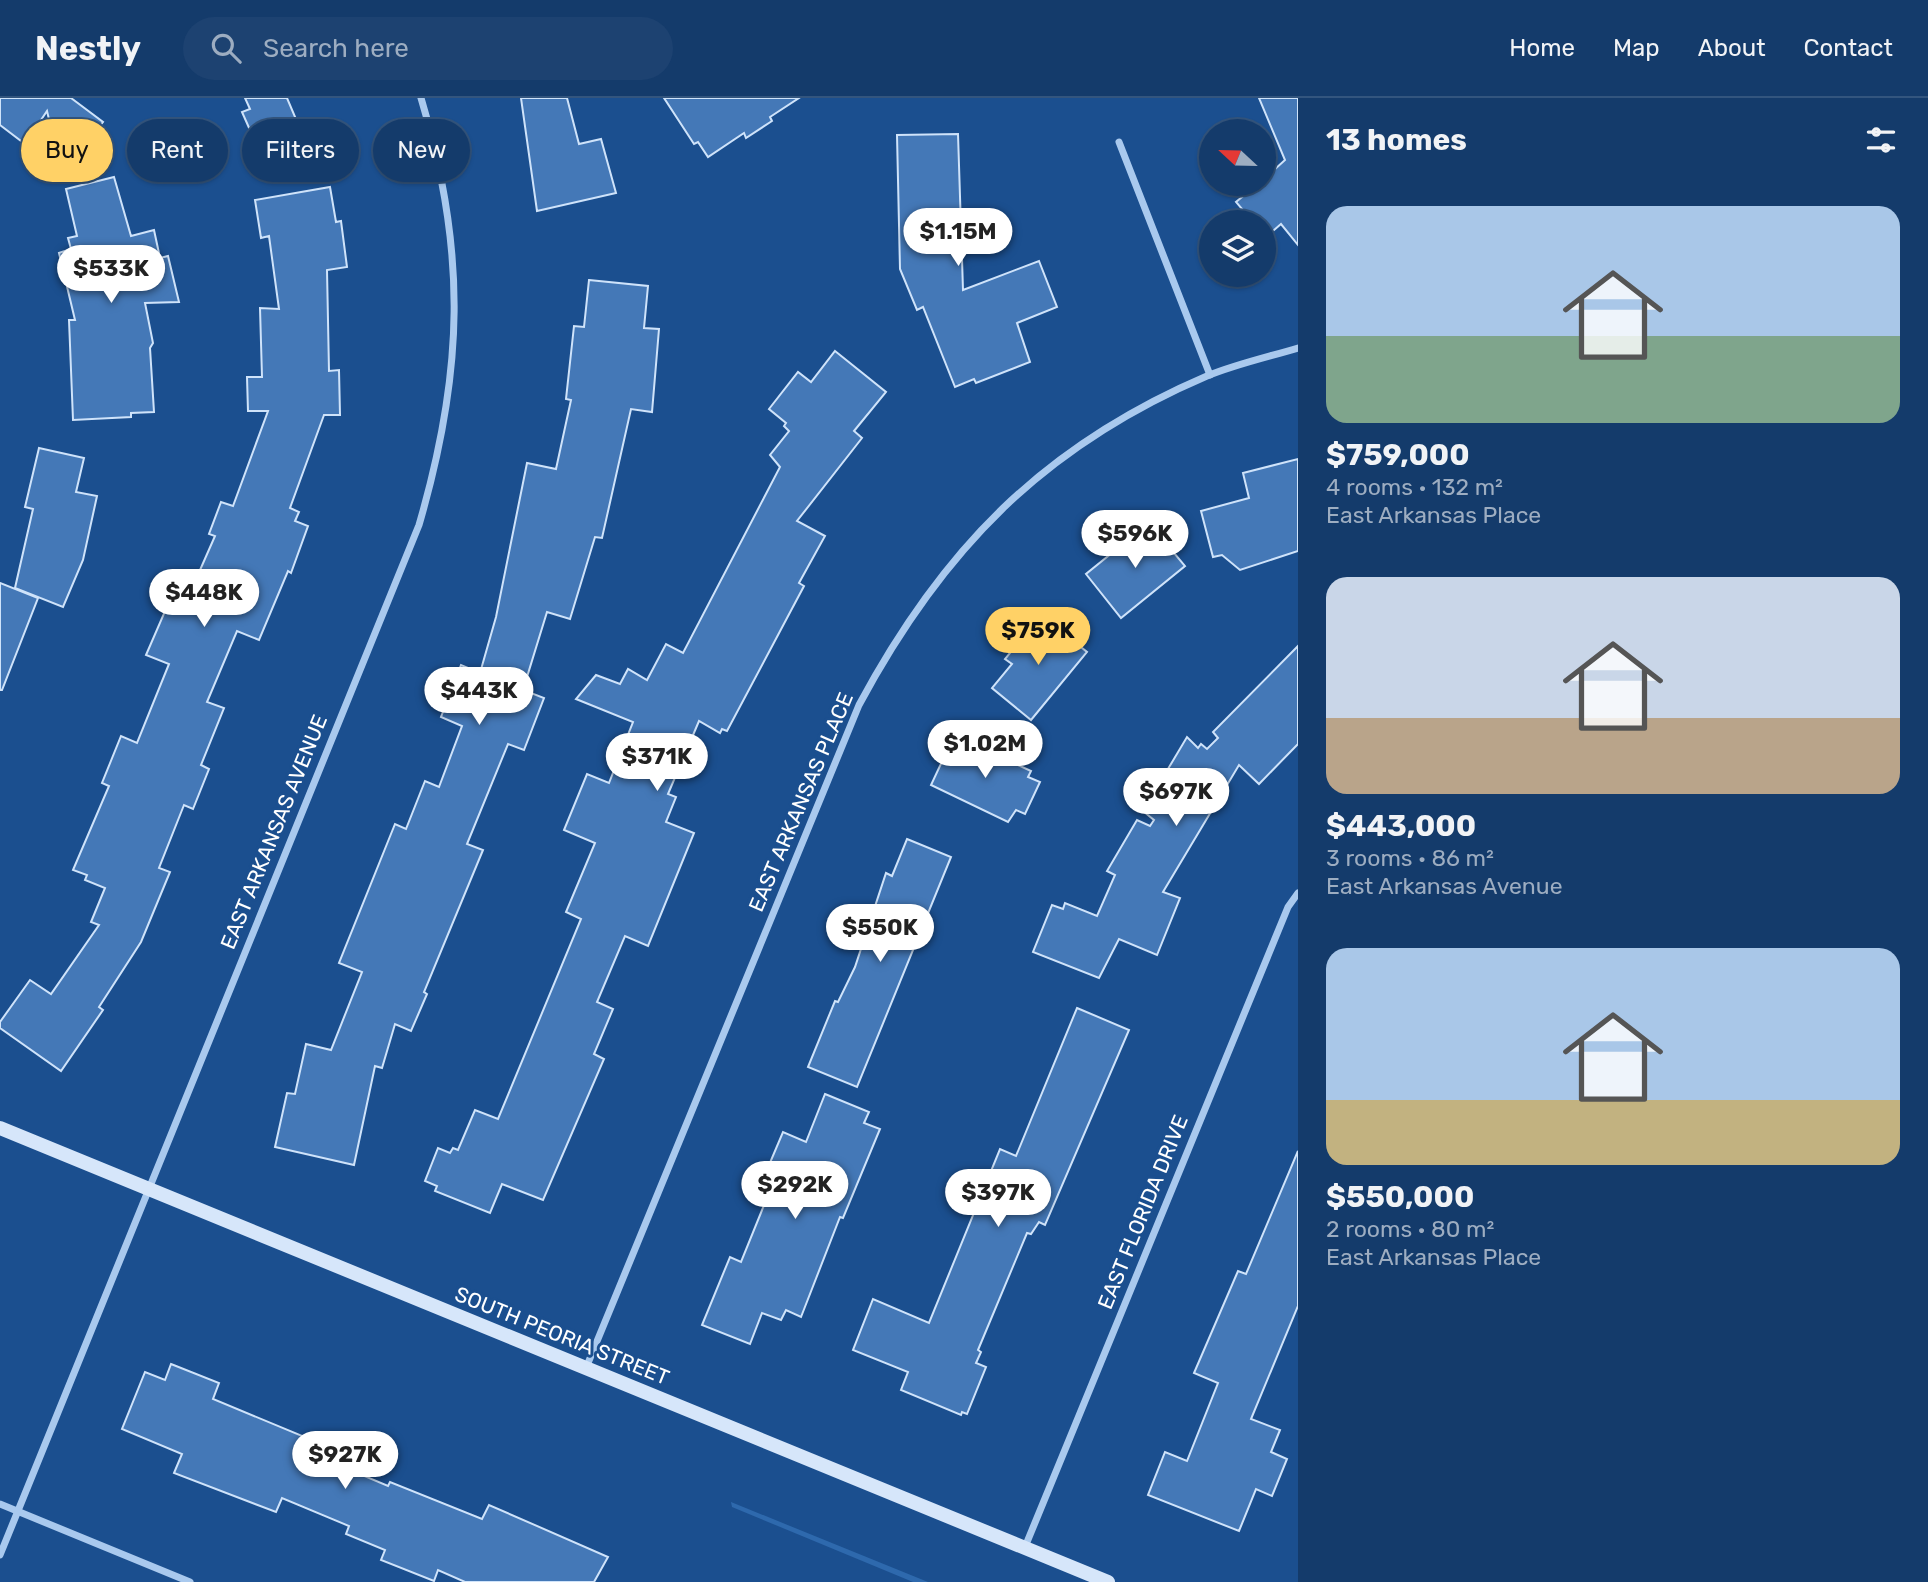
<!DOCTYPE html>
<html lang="en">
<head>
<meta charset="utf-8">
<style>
	:root { --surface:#143b6b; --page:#1d4271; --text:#f1f3f6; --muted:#9dadc1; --line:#33557e; --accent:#ffd166 }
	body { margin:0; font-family:Rubik,sans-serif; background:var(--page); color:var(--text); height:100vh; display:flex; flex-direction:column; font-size:26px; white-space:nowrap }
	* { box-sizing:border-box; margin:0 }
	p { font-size:23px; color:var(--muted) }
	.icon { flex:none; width:38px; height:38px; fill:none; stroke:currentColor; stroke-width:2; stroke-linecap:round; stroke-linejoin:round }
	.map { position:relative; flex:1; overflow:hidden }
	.sheet { display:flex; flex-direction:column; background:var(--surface); width:630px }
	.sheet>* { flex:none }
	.hud { position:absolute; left:21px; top:21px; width:665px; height:63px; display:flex; gap:14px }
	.needle { width:46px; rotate:292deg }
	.fabs { position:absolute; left:1199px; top:21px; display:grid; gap:14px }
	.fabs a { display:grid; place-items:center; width:77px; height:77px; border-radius:50%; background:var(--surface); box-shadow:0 2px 5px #0004,0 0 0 2px var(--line); font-size:35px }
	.price { position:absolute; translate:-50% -60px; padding:0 16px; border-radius:24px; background:#fff; color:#222; font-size:23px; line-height:46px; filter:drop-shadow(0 2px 4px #0008) }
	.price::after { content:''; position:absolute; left:50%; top:42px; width:21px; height:16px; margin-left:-10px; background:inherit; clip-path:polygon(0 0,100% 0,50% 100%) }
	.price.current { background:var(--accent); color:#111 }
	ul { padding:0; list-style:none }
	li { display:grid; align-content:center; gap:14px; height:371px; padding:0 28px }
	li span { display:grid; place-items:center; height:217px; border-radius:21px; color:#555 }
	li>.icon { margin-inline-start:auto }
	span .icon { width:126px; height:126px; fill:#fffc; stroke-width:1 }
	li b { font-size:30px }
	h2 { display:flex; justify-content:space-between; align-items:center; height:84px; padding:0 28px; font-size:30px }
	.tag { padding:0 24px; border-radius:32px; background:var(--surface); box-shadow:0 2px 5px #0004,0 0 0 2px var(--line); font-size:24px; line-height:63px }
	.tag.current { background:var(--accent); color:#111 }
	header { display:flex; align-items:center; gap:42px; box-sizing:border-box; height:98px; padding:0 35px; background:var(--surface); border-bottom:2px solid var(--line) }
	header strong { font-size:33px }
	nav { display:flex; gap:38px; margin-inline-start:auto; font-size:24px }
	.search { width:490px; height:63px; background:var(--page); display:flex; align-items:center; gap:18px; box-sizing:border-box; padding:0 24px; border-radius:38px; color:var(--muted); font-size:26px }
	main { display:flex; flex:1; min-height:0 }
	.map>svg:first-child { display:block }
</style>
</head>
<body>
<header>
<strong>Nestly</strong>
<div class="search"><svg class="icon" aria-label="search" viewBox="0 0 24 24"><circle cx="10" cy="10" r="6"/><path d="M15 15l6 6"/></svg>Search here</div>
<nav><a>Home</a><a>Map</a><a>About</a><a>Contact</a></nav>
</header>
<main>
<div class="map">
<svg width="1298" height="1484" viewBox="0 0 1298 1484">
	<rect width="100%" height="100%" fill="#1b4f8f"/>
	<path fill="#2e69ad" d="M 731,1404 L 928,1484 L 913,1484 L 732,1409 Z"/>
	<g fill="#4478b7" stroke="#cfe3fa" stroke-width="2">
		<path d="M 0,0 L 71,0 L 103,24 L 62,76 L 47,13 L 25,46 L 0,27 Z"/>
		<path d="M 245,0 L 287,0 L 304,40 L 262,59 L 242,14 L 250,11 Z"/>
		<path d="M 521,0 L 567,0 L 579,46 L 601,41 L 616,95 L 537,113 Z"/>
		<path d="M 664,0 L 799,0 L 770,19 L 772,23 L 746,40 L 744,35 L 708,59 L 698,44 L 694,46 Z"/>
		<path d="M 1259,0 L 1298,0 L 1298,147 L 1281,126 L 1266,139 L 1264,124 L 1253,124 L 1236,104 L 1258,86 L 1264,86 L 1264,81 L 1285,62 Z"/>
		<path d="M 958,36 L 963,192 L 1039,163 L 1057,209 L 1017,225 L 1030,264 L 976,285 L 974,281 L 955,289 L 923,209 L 917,212 L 900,171 L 897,37 Z"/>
		<path d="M 114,79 L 131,138 L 154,132 L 160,160 L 168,158 L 179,204 L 145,205 L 153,245 L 150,250 L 154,314 L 131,315 L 131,319 L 73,322 L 69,222 L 75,222 L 59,155 L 71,151 L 68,140 L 77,138 L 66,91 Z"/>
		<path d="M 330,89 L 336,124 L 341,123 L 347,169 L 327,172 L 329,273 L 339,272 L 340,317 L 324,317 L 290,410 L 299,414 L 295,423 L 308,428 L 291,475 L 288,473 L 259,542 L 237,533 L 207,604 L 224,610 L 201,667 L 209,671 L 193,711 L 184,707 L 159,770 L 170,774 L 141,844 L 99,909 L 103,912 L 61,973 L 0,930 L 0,924 L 30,882 L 51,896 L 99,827 L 91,824 L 105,790 L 85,782 L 87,777 L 73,772 L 109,688 L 102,685 L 121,638 L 137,645 L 169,566 L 146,557 L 172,497 L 186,504 L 215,438 L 209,436 L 221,404 L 233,408 L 268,313 L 248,313 L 247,279 L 262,279 L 260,210 L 279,211 L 269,138 L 261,140 L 255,102 Z"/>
		<path d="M 589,182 L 648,188 L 644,230 L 659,231 L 652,314 L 631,311 L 602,440 L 595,439 L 570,521 L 547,514 L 523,592 L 544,600 L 524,652 L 508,646 L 467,746 L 483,752 L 424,894 L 427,896 L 411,933 L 395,926 L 382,970 L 375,968 L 354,1067 L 275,1049 L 287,995 L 295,996 L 306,946 L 331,952 L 362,874 L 339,865 L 395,726 L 406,731 L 425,683 L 439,689 L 462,628 L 441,619 L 461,567 L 480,575 L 496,519 L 527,365 L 556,371 L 571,302 L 566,301 L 574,228 L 584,229 Z"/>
		<path d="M 835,253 L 886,294 L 854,333 L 862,340 L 797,423 L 825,438 L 799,485 L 804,488 L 727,633 L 722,631 L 720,635 L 699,623 L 668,696 L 676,699 L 666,724 L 694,735 L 648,848 L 625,838 L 597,904 L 613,911 L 594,956 L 604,961 L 543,1102 L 502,1086 L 490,1115 L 435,1093 L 437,1088 L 425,1083 L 438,1050 L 450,1055 L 453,1050 L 458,1052 L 475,1012 L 498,1021 L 581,821 L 566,814 L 595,745 L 564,732 L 587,676 L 609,685 L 633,624 L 576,601 L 596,577 L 620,586 L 628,571 L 647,582 L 666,546 L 683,555 L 780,369 L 770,357 L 789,333 L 784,328 L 786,325 L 769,311 L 798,274 L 811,284 Z"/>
		<path d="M 39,350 L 84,360 L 76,394 L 97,398 L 83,462 L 63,509 L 15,490 L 33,411 L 25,409 Z"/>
		<path d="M 1298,361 L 1298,453 L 1240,472 L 1222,457 L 1213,459 L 1201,413 L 1249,400 L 1243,375 Z"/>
		<path d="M 1149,425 L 1185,468 L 1121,520 L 1086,476 Z"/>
		<path d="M 0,485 L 38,500 L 2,592 L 0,592 Z"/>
		<path d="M 1041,517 L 1087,554 L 1031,622 L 992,590 L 1012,566 L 1005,561 Z"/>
		<path d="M 1298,548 L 1298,646 L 1259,686 L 1239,667 L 1163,794 L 1180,800 L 1157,857 L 1119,841 L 1099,880 L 1033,854 L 1052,807 L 1063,811 L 1065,805 L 1097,818 L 1115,777 L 1107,773 L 1137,722 L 1150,728 L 1154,722 L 1143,713 L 1187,639 L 1198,650 L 1201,646 L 1207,651 L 1218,640 L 1213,634 Z"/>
		<path d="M 954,638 L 1031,673 L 1028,679 L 1040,684 L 1025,716 L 1016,712 L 1008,724 L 931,687 Z"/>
		<path d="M 907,741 L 951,759 L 857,989 L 808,969 L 835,903 L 838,904 L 855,869 L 886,775 L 892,778 Z"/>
		<path d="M 1077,910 L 1129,932 L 1045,1127 L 1039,1124 L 1031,1136 L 1027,1135 L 978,1252 L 981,1254 L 976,1265 L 986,1269 L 967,1316 L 962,1314 L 961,1317 L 901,1292 L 908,1274 L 853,1252 L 873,1201 L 929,1225 L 1000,1051 L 1016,1058 Z"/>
		<path d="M 825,996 L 869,1014 L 864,1025 L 880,1031 L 843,1120 L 840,1119 L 801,1219 L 786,1212 L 781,1222 L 762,1215 L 750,1246 L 702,1227 L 730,1159 L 741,1164 L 771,1090 L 761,1086 L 783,1034 L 806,1044 Z"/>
		<path d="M 1298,1053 L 1298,1208 L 1251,1321 L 1280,1332 L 1271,1354 L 1287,1361 L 1272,1398 L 1256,1391 L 1239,1433 L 1148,1397 L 1165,1354 L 1187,1363 L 1218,1285 L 1194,1275 L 1238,1173 L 1246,1176 Z"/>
		<path d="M 171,1266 L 219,1285 L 213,1301 L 336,1352 L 331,1364 L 388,1388 L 390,1384 L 482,1421 L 489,1407 L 608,1459 L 594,1484 L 465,1484 L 438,1472 L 434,1483 L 381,1462 L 385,1452 L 346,1436 L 349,1428 L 282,1400 L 276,1414 L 174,1375 L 182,1356 L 122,1331 L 145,1274 L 165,1282 Z"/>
	</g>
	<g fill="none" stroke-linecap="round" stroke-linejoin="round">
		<g stroke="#a9c9ee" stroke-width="7">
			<path d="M 1119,44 L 1210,277"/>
			<path d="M 586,1270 L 859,607 C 942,452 1043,348 1207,278 C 1236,266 1268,259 1298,250"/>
			<path d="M 0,1406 L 190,1484"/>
			<path d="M 1025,1449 L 1288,809 L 1298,795"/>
			<path d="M 0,1457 L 419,427 C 464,273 467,154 421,0"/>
		</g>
		<path stroke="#d6e6fa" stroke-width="14" d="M 0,1030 L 1108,1484"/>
	</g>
	<g text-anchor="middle" stroke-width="6" stroke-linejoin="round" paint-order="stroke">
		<g font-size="21" fill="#fff" stroke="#1b4f8f">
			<text transform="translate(801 704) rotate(-67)" y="7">EAST ARKANSAS PLACE</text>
			<text transform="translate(274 734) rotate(-68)" y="7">EAST ARKANSAS AVENUE</text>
			<text transform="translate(1143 1114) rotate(-68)" y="7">EAST FLORIDA DRIVE</text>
			<text transform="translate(562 1238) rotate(22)" y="7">SOUTH PEORIA STREET</text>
		</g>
	</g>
</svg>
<div class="fabs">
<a><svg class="needle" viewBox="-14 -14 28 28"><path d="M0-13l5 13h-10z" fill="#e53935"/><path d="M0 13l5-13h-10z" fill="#9dadc1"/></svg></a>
<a><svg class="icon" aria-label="layers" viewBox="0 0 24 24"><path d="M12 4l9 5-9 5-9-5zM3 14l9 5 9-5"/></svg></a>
</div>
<b class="price" style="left:958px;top:170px">$1.15M</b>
<b class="price" style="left:111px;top:207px">$533K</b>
<b class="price" style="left:1135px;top:472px">$596K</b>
<b class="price" style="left:204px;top:531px">$448K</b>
<b class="price current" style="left:1038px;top:569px">$759K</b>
<b class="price" style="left:479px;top:629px">$443K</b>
<b class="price" style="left:985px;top:682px">$1.02M</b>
<b class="price" style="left:657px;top:695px">$371K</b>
<b class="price" style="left:1176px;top:730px">$697K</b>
<b class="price" style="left:880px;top:866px">$550K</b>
<b class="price" style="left:795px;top:1123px">$292K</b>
<b class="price" style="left:998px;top:1131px">$397K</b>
<b class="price" style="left:345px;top:1393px">$927K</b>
<div class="hud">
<a class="tag current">Buy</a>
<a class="tag">Rent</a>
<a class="tag">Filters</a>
<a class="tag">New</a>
</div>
</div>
<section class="sheet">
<h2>13 homes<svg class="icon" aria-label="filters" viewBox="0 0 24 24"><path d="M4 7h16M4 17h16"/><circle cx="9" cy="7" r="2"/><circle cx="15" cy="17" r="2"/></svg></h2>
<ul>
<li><span style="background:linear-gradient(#a9c7e8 60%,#7fa58c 0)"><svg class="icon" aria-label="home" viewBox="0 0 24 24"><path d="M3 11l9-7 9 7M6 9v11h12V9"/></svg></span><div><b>$759,000</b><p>4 rooms · 132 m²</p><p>East Arkansas Place</p></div></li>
<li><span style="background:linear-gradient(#c9d6e8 65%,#b9a48a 0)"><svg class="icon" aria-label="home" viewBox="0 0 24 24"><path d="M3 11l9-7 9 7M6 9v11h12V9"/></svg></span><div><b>$443,000</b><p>3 rooms · 86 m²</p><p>East Arkansas Avenue</p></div></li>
<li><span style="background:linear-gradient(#a9c7e8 70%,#c2b280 0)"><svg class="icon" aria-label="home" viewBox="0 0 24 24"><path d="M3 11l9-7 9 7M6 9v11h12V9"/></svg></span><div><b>$550,000</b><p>2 rooms · 80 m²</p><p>East Arkansas Place</p></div></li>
</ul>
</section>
</main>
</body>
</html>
